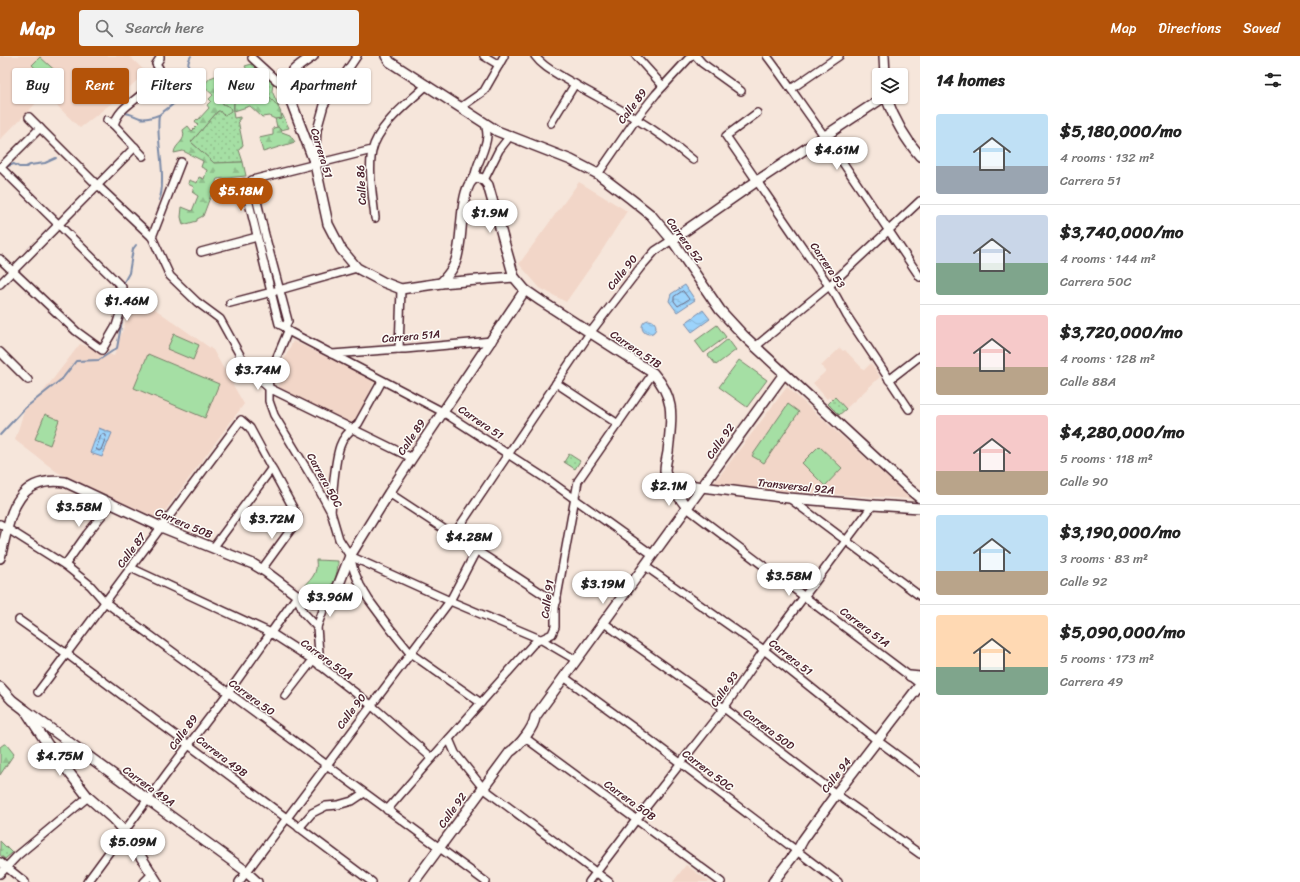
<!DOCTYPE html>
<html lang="en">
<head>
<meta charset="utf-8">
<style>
	:root { --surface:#fff; --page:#f2f2f2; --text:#222; --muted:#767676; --line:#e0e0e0; --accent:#b45309 }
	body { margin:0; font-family:Sriracha,sans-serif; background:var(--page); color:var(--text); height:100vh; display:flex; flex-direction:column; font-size:15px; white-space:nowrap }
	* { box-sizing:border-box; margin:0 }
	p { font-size:13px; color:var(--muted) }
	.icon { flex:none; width:22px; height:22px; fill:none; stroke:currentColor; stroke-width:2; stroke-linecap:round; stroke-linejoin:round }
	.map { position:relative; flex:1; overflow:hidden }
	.drawer { display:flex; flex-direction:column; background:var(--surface); width:380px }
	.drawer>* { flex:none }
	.guide { position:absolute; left:12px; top:12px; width:380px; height:36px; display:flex; gap:8px }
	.buttons { position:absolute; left:872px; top:12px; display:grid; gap:8px }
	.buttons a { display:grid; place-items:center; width:36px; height:36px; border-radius:4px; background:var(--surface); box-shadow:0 1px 3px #0004; font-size:20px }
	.price { position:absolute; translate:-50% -34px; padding:0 9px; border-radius:14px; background:#fff; color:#222; font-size:13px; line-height:26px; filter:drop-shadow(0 1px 2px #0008) }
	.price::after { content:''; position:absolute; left:50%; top:24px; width:12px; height:9px; margin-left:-6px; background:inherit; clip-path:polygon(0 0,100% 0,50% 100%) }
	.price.on { background:var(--accent); color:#fff }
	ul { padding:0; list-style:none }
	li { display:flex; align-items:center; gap:12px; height:100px; padding:0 16px }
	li+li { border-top:1px solid var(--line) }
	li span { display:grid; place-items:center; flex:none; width:112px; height:80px; border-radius:4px; color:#555 }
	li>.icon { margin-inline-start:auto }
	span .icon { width:48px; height:48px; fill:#fffc; stroke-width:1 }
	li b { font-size:17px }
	h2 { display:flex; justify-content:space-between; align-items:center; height:48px; padding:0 16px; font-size:17px }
	.chip { padding:0 14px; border-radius:4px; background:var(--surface); box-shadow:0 1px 3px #0004; font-size:14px; line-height:36px }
	.chip.on { background:var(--accent); color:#fff }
	header { display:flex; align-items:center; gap:24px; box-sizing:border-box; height:56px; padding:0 20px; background:var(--accent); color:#fff }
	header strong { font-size:19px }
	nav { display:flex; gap:22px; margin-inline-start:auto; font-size:14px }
	.search { width:280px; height:36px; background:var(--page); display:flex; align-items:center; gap:10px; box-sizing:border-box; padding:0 14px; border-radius:4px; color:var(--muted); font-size:15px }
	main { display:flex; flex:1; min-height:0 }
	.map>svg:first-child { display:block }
</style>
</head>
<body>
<header>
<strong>Map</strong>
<div class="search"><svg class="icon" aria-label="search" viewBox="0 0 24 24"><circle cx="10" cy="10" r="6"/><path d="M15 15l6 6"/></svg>Search here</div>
<nav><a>Map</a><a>Directions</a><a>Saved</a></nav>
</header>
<main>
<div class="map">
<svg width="920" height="826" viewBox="0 0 920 826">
	<defs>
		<pattern id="grass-dots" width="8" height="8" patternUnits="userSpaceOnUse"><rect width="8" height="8" fill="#a5dfa4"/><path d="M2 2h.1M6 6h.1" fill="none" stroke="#90bf8d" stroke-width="1.8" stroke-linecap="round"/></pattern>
		<pattern id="forest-firs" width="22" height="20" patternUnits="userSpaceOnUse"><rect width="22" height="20" fill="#a5dfa4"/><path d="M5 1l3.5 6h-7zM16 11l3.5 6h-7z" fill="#90bf8d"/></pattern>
		<pattern id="water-waves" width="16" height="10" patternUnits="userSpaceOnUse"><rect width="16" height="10" fill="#9cd3fb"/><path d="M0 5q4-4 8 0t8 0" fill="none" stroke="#88b5d7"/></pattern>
	</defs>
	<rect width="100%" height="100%" fill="#f6e6db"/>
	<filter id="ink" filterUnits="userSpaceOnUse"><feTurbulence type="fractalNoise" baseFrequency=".025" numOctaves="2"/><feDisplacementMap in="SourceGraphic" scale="8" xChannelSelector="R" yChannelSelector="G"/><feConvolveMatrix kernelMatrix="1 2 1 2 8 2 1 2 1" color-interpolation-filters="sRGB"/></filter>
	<g filter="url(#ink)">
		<g fill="#f2d6c8">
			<path d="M 0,0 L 129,0 L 146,16 L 117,43 L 80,72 L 45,38 L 0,84 Z"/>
			<path d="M 579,126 L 627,155 L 601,196 L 566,246 L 540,232 L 519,208 Z"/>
			<path d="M 152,243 L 155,253 L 213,294 L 244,348 L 159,463 L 57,416 L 15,384 L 25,352 L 43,336 L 80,288 L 114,300 L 129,255 Z"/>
			<path d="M 293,285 L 375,324 L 356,366 L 350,369 L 279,331 L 278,327 L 280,312 Z"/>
			<path d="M 840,292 L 843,295 L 845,294 L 864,314 L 871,307 L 880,321 L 839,359 L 828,348 L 831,344 L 829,341 L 827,343 L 813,327 L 826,315 L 821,310 Z"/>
			<path d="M 787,331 L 911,443 L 711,431 Z"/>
			<path d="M 686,809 L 710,826 L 673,826 Z"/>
		</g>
		<g fill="url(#grass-dots)" stroke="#787f68">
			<path d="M 259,11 L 275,28 L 278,32 L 273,28 L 272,35 L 279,51 L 262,35 L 259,42 L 253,45 L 250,41 L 243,46 L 234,47 L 233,56 L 234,62 L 240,61 L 240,63 L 238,64 L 243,89 L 239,94 L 243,106 L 214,107 L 191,86 L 218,55 L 230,51 L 223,48 L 222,45 L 229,34 L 242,28 L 244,21 L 257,16 Z"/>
			<path d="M 282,58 L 289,72 L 281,74 L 277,71 L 275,62 L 281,62 Z"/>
			<path d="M 835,341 L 846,353 L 839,359 L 828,348 Z"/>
			<path d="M 569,398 L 580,405 L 575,413 L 564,406 Z"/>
			<path d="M 0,785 L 12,797 L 5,803 L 0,799 Z"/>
		</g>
		<g fill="url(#forest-firs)" stroke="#787f68">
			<path d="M 255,7 L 259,11 L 257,16 L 244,21 L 242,28 L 229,34 L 222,45 L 223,48 L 230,51 L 231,55 L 225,59 L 222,58 L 220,55 L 218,55 L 191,86 L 214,107 L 243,106 L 246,120 L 217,123 L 203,160 L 197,163 L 197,165 L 183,169 L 181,161 L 182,151 L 192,155 L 198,140 L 192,136 L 194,131 L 188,128 L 189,124 L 197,127 L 199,121 L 204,123 L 207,114 L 201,111 L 203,105 L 183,95 L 174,97 C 175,87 187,86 183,74 L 188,70 L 192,75 L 198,69 L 195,65 L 197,63 L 198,64 L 209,52 L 207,49 L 211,45 L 209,43 L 213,39 L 203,30 L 210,22 L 226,16 L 228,20 L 236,17 L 239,22 L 248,16 L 245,10 Z"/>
			<path d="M 262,35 C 269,42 283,51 281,62 L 275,63 L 269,60 L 262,61 L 250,50 L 234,55 L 234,47 L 235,45 L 243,46 L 243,43 L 245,41 L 250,41 L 253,45 L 259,42 L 259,38 Z"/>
			<path d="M 278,71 L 282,76 L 290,79 L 295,86 L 263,96 L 259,82 L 273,79 L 273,72 Z"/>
			<path d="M 4,688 L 6,688 L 14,698 L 0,719 L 0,691 Z"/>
		</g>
		<g fill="#a5dfa4" stroke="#787f68">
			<path d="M 40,1 L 59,18 L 51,27 L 32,9 Z"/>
			<path d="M 717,269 L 726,281 L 704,297 L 695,285 Z"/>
			<path d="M 174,278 L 199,289 L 193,304 L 167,293 Z"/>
			<path d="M 728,283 L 736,294 L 716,309 L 708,299 Z"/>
			<path d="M 148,298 L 219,328 L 205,362 L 134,332 Z"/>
			<path d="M 739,304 L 767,324 L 747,351 L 719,331 Z"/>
			<path d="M 788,348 L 799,356 L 764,407 L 752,400 Z"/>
			<path d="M 45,358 L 59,364 L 50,389 L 35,383 Z"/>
			<path d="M 819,390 L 842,412 L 825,430 L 802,407 Z"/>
			<path d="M 316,504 L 338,505 C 338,518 333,537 317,540 L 304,531 C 312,522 318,517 316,504 Z"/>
		</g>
		<g fill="url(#water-waves)" stroke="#7b8ba8">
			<path d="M 685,229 L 695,244 L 677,256 L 669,245 L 671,238 Z"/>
			<path d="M 703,254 L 710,263 L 692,276 L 685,267 Z"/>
			<circle cx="649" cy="271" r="7"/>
			<path d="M 99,372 L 112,377 L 102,401 L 90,397 Z"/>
		</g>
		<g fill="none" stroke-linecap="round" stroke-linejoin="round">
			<g stroke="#6b677e" stroke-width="1">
				<path d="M 683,235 L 689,243 L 678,250 L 674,245 L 674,241 Z"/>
				<path d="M 103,378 L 106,379 L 106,381 L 101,394 L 99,395 L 96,393 L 101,379 Z"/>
			</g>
			<g stroke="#7b8ba8" stroke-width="2">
				<path d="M 124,57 C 130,57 134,60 140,62 C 146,64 152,61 159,59"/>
				<path d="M 8,110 L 14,108 L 19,111 L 26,111 L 30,109 L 45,107 L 56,102"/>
				<path d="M 159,144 C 162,138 162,132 162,126 C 163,104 156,80 159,59 C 170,50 184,43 188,27 C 190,19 185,8 191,0"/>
				<path d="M 124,231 L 124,226 L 129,217 L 133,193 L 136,189"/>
				<path d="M 0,379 L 25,352 L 62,323 L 76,305 L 99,304 L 117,292 L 123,259"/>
			</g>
			<g stroke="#4a1f2b" stroke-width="10">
				<g id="street">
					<path d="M 484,0 L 499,9"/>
					<path d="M 535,0 C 542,10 554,16 564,22 C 588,36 613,49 636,63 C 656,75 675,89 693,104"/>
					<path d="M 636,0 L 663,30"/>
					<path d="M 696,0 L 702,7 L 741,35"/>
					<path d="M 767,0 C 789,29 809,60 831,89 L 920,221"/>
					<path d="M 252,2 L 276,24 L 286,29"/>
					<path d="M 791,33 L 839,0"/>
					<path d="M 461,51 L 484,35 L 504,0"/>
					<path d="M 757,57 L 726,80 L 836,240 L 847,260 L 909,353"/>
					<path d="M 29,61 L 97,129 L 152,181 L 170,220 L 197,246 L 220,263 L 241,301 L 255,320 L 269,332 L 269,345 L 274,359 L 317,430 L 331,456 L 339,483 L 350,500 L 450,545 L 540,583 L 576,604"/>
					<path d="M 107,64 L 114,69 L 143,100"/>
					<path d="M 551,67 L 575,28"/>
					<path d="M 114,69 C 119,51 135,46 146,34 C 152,27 154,19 159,12 L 156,8 L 160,2 L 160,0"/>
					<path d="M 315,105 L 317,74 L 324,49 L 357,0"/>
					<path d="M 0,111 L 122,231 L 122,251 L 116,270 L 102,294 L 76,275 L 0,203"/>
					<path d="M 1,111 L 40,72"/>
					<path d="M 598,118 L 636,63 L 656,38 L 691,0"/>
					<path d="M 474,123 C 476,108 486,94 487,80 C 487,75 486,71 485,67"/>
					<path d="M 484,124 L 499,94 L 510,80"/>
					<path d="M 244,127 L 279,268 L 285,271 L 288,275 L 443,356 L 551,426 L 653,499"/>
					<path d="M 375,162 C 373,142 368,115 372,95 C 378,69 408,47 427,29"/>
					<path d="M 152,181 L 181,106"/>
					<path d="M 201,196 L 257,181"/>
					<path d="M 0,228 L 135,91"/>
					<path d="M 230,247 L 272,236 L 357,212"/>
					<path d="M 285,271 L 288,265 L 265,179 L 252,124 L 372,94"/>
					<path d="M 288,275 L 268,322 L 269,332 L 412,402"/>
					<path d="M 755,291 L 829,230 L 920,145"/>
					<path d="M 399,293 L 401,233"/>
					<path d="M 0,296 L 28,324"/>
					<path d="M 332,298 L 399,293 L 405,293 L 492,285"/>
					<path d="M 889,324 L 920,300"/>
					<path d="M 556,327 L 618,368"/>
					<path d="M 389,437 L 552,544 L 557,545"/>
					<path d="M 789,442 L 920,540"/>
					<path d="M 687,452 L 920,628"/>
					<path d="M 331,456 C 333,437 334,407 340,390 C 343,381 350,374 358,368 L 382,325"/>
					<path d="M 0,468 L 65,509 L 90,529 L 105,546 L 486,826"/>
					<path d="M 453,480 L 590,277 L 640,212 L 655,195 L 672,184"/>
					<path d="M 213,492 L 272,412"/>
					<path d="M 350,500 L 354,515 L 360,529 L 369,544 L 389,571 L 410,597 L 481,647"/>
					<path d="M 65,509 L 87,478 L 111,448"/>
					<path d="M 645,510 L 764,594 L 878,685 L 920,716"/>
					<path d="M 131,512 L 271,577 L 313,604 L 371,649 L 432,702"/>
					<path d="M 297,540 L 303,556 L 317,571"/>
					<path d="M 19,564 L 67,598 L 372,826"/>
					<path d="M 604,567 L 724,652 L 836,738 L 920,798"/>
					<path d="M 320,610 L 317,571 L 326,546"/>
					<path d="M 564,621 L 634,672 L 838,826"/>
					<path d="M 38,636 L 241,364 L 250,372 L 298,461 L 297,465 L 262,513"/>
					<path d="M 285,640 L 313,604"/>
					<path d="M 524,681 L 721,826"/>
					<path d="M 449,683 L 455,697 L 483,732 L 609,826"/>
					<path d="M 387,754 L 432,702 L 533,588 C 539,583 545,582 552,578 L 555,571 L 555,552 L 578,425 L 653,317"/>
					<path d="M 299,772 L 312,757 L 326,750 L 338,749 L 352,745 L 364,737"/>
					<path d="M 0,806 L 25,826"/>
					<path d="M 0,818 L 17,800 L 88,741"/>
					<path d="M 87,826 L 168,716 L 228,637 L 297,540"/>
					<path d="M 144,826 L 152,818"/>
					<path d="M 239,826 L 450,545 L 476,495"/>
					<path d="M 589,826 L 636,764 L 724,652 L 764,594 L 873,449"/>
				</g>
			</g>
			<g stroke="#4a1f2b" stroke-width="12">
				<g id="secondary">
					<path d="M 313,0 C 303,7 286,16 287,30 C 287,33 288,37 289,40 L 315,108 L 328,168 L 341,193 L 357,212 L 383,226 L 401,233 L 441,227 L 514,221"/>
					<path d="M 386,0 L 390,6 L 497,75 L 571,104 L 598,118 L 631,143 L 651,159 L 672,184 L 720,254 L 744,280 L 909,433 L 920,442"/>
					<path d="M 884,0 L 885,19"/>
					<path d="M 886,41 C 894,63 904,82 920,100"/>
					<path d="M 672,184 L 757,125 L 884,41"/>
					<path d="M 441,227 C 446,221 452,215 455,207 C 458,200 459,191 460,183 C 462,170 462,126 476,122 C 482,121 485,125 488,129 L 514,221 L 525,234 L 541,245 L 653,317 C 677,344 671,364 668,396 C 667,402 665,409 665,415 C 667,428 680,441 687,452"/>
					<path d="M 669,426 L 702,431 L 789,442 L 873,449 L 920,452"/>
					<path d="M 0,502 C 10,463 13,419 65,426 L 161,471 L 253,508 L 266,516 L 302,543 L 317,547 L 326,546 L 335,538 L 350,500 L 389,437 L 412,402 L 525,234"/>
					<path d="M 910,620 L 920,621"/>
					<path d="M 0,631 L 12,644 L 25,654 L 48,689 L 88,741 L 113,763 L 127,779 L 157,826"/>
					<path d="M 25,654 L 243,813 L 257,826"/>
					<path d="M 414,826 L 510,696 C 519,690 534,672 535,661 L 702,431 L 784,318"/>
					<path d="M 773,826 L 797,795 L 803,784 L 836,738 L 920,629"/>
				</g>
			</g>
			<use href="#street" stroke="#fdfcf7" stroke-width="7"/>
			<use href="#secondary" stroke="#fdfcf7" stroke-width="9"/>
		</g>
	</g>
	<g text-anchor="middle" stroke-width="3" stroke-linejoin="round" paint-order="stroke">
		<g font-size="11" fill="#4a1f2b" stroke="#fdfcf7">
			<text transform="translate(632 50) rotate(-53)" y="4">Calle 89</text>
			<text transform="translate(322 97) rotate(73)" y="4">Carrera 51</text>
			<text transform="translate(361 129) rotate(-93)" y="4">Calle 86</text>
			<text transform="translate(685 184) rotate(54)" y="4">Carrera 52</text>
			<text transform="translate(828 209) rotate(56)" y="4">Carrera 53</text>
			<text transform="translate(622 216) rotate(-51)" y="4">Calle 90</text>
			<text transform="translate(411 280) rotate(-5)" y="4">Carrera 51A</text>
			<text transform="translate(636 293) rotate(34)" y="4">Carrera 51B</text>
			<text transform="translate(481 366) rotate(34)" y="4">Carrera 51</text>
			<text transform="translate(411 381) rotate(-56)" y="4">Calle 89</text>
			<text transform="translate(720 385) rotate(-55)" y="4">Calle 92</text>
			<text transform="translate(325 424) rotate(61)" y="4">Carrera 50C</text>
			<text transform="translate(796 430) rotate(6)" y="4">Transversal 92A</text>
			<text transform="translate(184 467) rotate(23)" y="4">Carrera 50B</text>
			<text transform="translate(131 494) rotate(-53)" y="4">Calle 87</text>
			<text transform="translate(547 543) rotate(-82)" y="4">Calle 91</text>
			<text transform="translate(865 571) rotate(37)" y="4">Carrera 51A</text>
			<text transform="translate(791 601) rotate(38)" y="4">Carrera 51</text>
			<text transform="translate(327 603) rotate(36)" y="4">Carrera 50A</text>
			<text transform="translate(724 633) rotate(-55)" y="4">Calle 93</text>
			<text transform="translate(252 641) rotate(36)" y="4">Carrera 50</text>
			<text transform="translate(351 655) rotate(-53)" y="4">Calle 90</text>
			<text transform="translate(769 673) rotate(37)" y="4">Carrera 50D</text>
			<text transform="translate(183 676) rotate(-53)" y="4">Calle 89</text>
			<text transform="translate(222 700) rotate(37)" y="4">Carrera 49B</text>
			<text transform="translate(708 714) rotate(37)" y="4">Carrera 50C</text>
			<text transform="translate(836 719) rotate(-52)" y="4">Calle 94</text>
			<text transform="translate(149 730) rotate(36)" y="4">Carrera 49A</text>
			<text transform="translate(630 744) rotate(36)" y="4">Carrera 50B</text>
			<text transform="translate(452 754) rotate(-54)" y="4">Calle 92</text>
		</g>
	</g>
</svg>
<div class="buttons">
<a><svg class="icon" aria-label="layers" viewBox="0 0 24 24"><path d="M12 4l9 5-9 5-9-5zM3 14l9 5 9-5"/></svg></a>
</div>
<b class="price" style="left:837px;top:115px">$4.61M</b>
<b class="price on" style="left:241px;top:156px">$5.18M</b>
<b class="price" style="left:490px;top:178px">$1.9M</b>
<b class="price" style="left:127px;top:266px">$1.46M</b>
<b class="price" style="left:258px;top:335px">$3.74M</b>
<b class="price" style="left:669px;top:451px">$2.1M</b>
<b class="price" style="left:79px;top:472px">$3.58M</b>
<b class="price" style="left:272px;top:484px">$3.72M</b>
<b class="price" style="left:469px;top:502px">$4.28M</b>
<b class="price" style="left:789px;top:541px">$3.58M</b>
<b class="price" style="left:603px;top:549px">$3.19M</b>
<b class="price" style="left:330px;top:562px">$3.96M</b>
<b class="price" style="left:60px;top:721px">$4.75M</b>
<b class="price" style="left:133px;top:807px">$5.09M</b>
<div class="guide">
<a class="chip">Buy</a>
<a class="chip on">Rent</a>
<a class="chip">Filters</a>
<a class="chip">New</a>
<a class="chip">Apartment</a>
</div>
</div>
<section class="drawer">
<h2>14 homes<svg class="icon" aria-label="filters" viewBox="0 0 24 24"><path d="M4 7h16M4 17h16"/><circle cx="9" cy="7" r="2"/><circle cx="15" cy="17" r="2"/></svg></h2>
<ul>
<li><span style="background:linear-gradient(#bfe0f5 65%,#9aa5b1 0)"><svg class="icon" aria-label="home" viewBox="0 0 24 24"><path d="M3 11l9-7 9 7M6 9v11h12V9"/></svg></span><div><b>$5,180,000/mo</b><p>4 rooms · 132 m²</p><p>Carrera 51</p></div></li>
<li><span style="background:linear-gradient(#c9d6e8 60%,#7fa58c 0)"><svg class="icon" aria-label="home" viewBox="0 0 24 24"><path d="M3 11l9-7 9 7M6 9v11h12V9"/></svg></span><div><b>$3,740,000/mo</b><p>4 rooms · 144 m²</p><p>Carrera 50C</p></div></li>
<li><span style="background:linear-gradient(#f6c9c9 65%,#b9a48a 0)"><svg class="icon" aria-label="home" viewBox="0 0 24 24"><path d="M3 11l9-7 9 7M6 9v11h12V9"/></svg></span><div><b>$3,720,000/mo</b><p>4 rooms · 128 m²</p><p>Calle 88A</p></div></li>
<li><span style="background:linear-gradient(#f6c9c9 70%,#b9a48a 0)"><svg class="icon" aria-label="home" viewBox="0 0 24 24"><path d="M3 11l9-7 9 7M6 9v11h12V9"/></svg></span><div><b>$4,280,000/mo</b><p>5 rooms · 118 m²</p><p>Calle 90</p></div></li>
<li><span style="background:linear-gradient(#bfe0f5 70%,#b9a48a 0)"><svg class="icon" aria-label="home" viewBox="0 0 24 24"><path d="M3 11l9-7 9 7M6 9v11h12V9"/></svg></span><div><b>$3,190,000/mo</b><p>3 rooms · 83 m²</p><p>Calle 92</p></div></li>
<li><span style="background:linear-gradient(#ffd9b3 65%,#7fa58c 0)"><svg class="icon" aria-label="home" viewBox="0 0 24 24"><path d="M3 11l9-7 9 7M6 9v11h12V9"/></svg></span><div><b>$5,090,000/mo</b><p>5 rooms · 173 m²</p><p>Carrera 49</p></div></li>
</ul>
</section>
</main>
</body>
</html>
